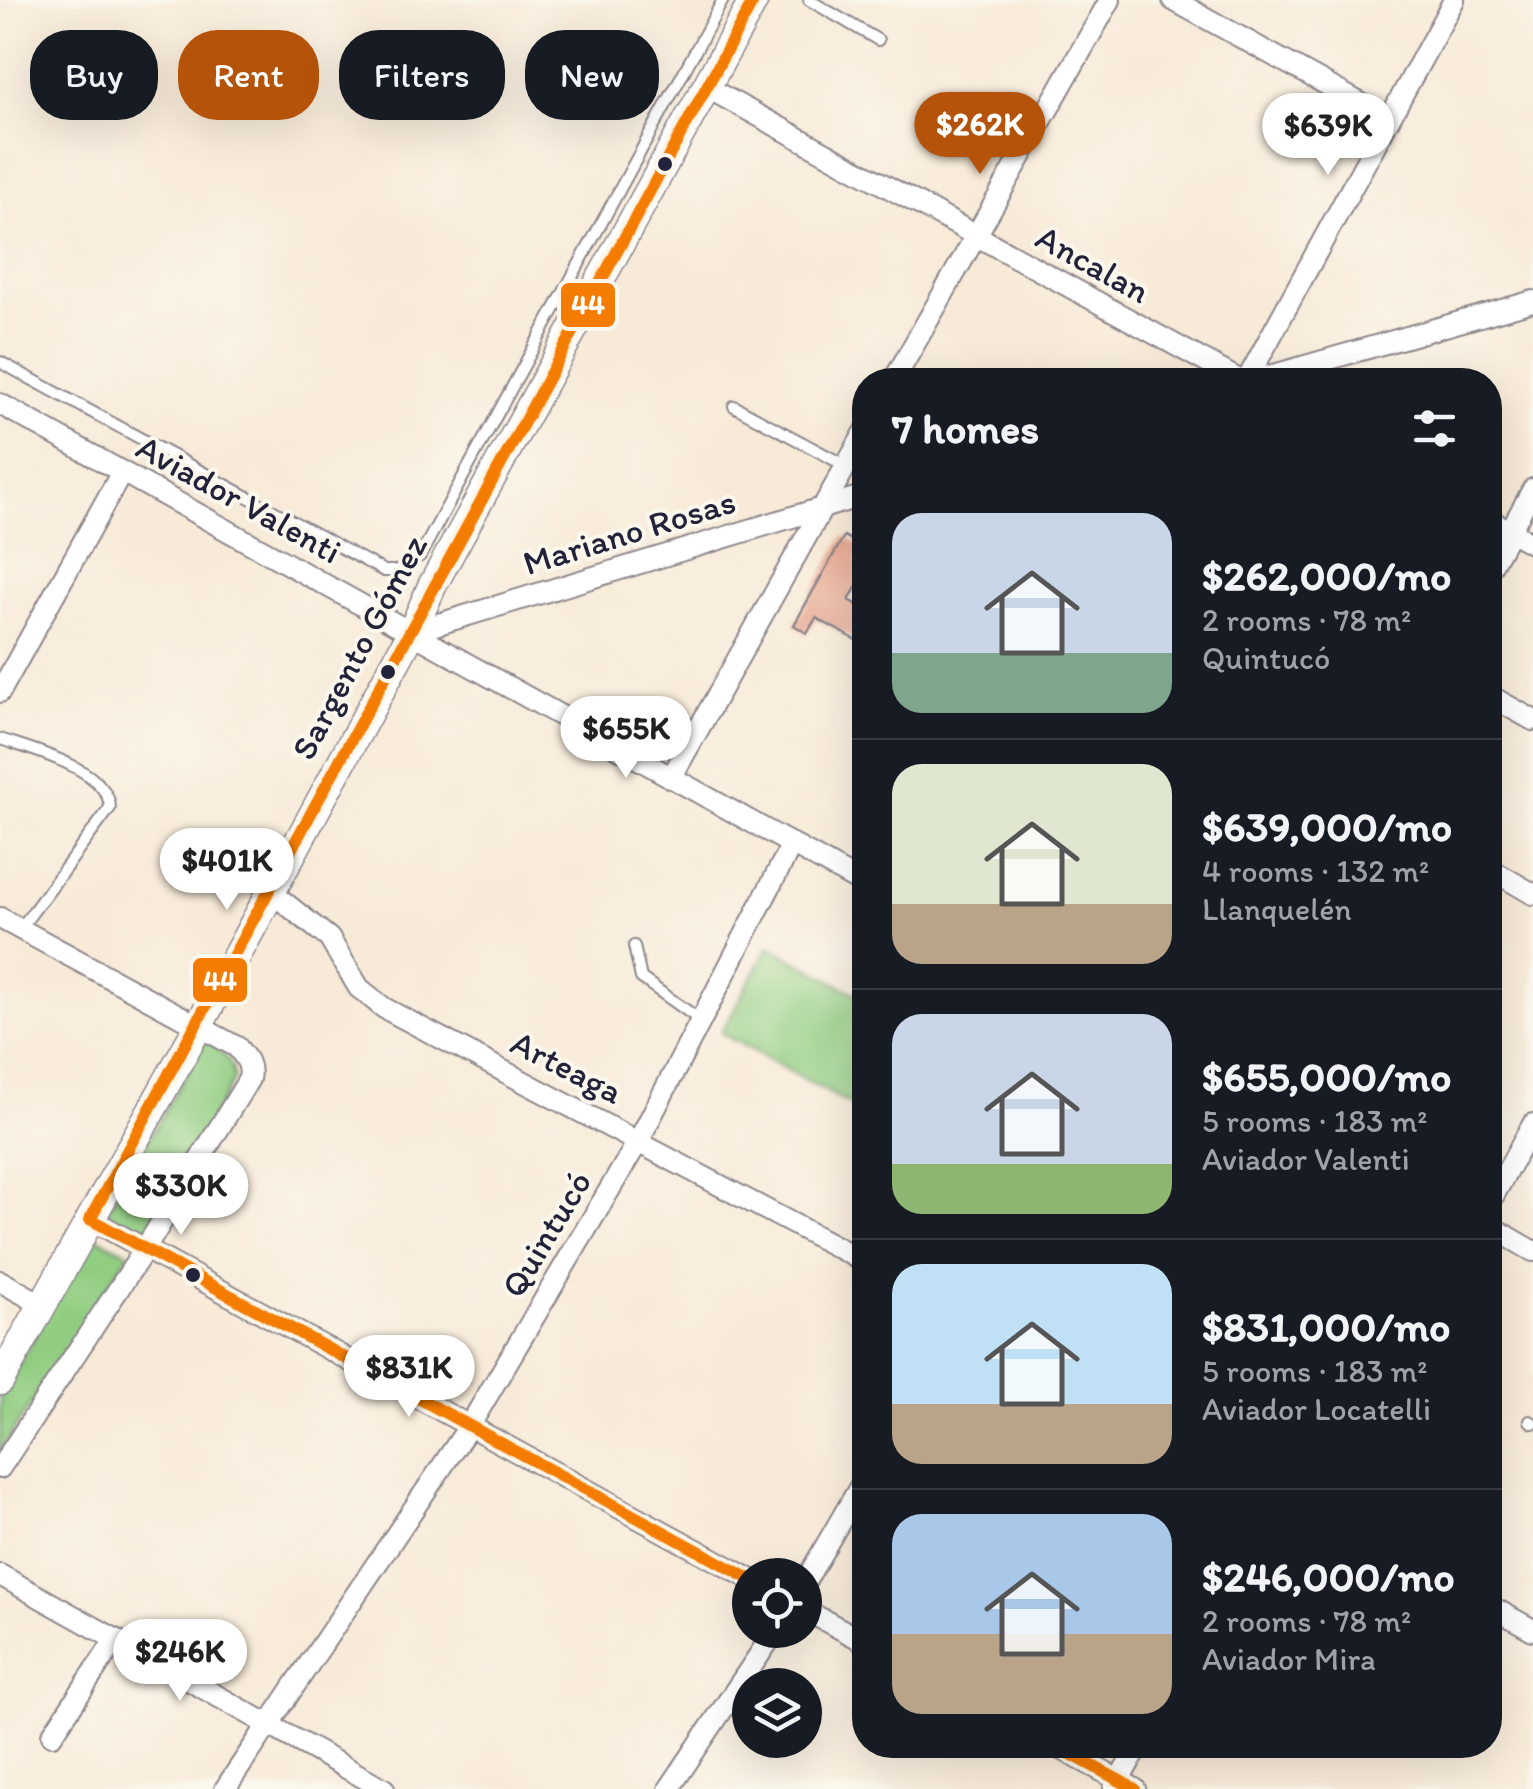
<!DOCTYPE html>
<html lang="en">
<head>
<meta charset="utf-8">
<style>
	:root { --surface:#171b24; --page:#242831; --text:#f1f3f6; --muted:#9ea1a6; --line:#363941; --accent:#b45309 }
	body { margin:0; font-family:Itim,sans-serif; background:var(--page); color:var(--text); height:100vh; display:flex; flex-direction:column; font-size:38px; white-space:nowrap }
	* { box-sizing:border-box; margin:0 }
	p { font-size:32px; color:var(--muted) }
	.icon { flex:none; width:55px; height:55px; fill:none; stroke:currentColor; stroke-width:2; stroke-linecap:round; stroke-linejoin:round }
	.map { position:relative; flex:1; overflow:hidden }
	.side { position:absolute; left:852px; top:368px; width:650px; height:1390px; display:flex; flex-direction:column; background:var(--surface); border-radius:40px; box-shadow:0 10px 40px #0002 }
	.side>* { flex:none }
	.banner { position:absolute; left:30px; top:30px; width:672px; height:90px; display:flex; gap:20px }
	.tools { position:absolute; left:732px; top:1558px; display:grid; gap:20px }
	.tools a { display:grid; place-items:center; width:90px; height:90px; border-radius:50%; background:var(--surface); box-shadow:0 10px 40px #0002; font-size:50px }
	.price { position:absolute; translate:-50% -85px; padding:0 22px; border-radius:35px; background:#fff; color:#222; font-size:32px; line-height:65px; filter:drop-shadow(0 2px 5px #0008) }
	.price::after { content:''; position:absolute; left:50%; top:60px; width:30px; height:22px; margin-left:-15px; background:inherit; clip-path:polygon(0 0,100% 0,50% 100%) }
	.price.active { background:var(--accent); color:#fff }
	ul { padding:0; list-style:none }
	li { display:flex; align-items:center; gap:30px; height:250px; padding:0 40px }
	li+li { border-top:2px solid var(--line) }
	li span { display:grid; place-items:center; flex:none; width:280px; height:200px; border-radius:30px; color:#555 }
	li>.icon { margin-inline-start:auto }
	span .icon { width:120px; height:120px; fill:#fffc; stroke-width:1 }
	li b { font-size:42px }
	h2 { display:flex; justify-content:space-between; align-items:center; height:120px; padding:0 40px; font-size:42px }
	.chip { padding:0 35px; border-radius:40px; background:var(--surface); box-shadow:0 10px 40px #0002; font-size:35px; line-height:90px }
	.chip.active { background:var(--accent); color:#fff }
	.map>svg:first-child { display:block }
</style>
</head>
<body>
<div class="map">
<svg width="1533" height="1789" viewBox="0 0 1533 1789">
	<rect width="100%" height="100%" fill="#fbf7ec"/>
	<filter id="ink" filterUnits="userSpaceOnUse"><feTurbulence type="fractalNoise" baseFrequency=".01" numOctaves="2"/><feDisplacementMap in="SourceGraphic" scale="20" xChannelSelector="R" yChannelSelector="G"/><feConvolveMatrix kernelMatrix="1 2 1 2 8 2 1 2 1" color-interpolation-filters="sRGB"/></filter>
	<filter id="wash" filterUnits="userSpaceOnUse"><feTurbulence type="fractalNoise" baseFrequency=".0048" numOctaves="4" result="noise"/><feDisplacementMap in="SourceGraphic" scale="40" xChannelSelector="R" yChannelSelector="G"/><feGaussianBlur stdDeviation="2.25" result="paint"/><feColorMatrix in="noise" values="0 0 0 0 0 0 0 0 0 0 0 0 0 0 0 0 0 1.4 0 .05"/><feComposite in="paint" operator="in"/></filter>
	<g filter="url(#wash)">
		<rect width="100%" height="100%" fill="#f8ead8"/>
		<g fill="#91cd81" stroke="#5a785e" stroke-width="2.5">
			<path d="M 769,946 L 865,999 L 865,1101 L 860,1110 L 721,1033 Z"/>
			<path d="M 206,1039 C 220,1052 235,1060 234,1080 L 142,1239 L 106,1213 Z"/>
			<path d="M 91,1235 L 130,1253 L 0,1452 L 0,1397 Z"/>
		</g>
		<g id="blocks">
			<path fill="#e7a68f" d="M 844,536 L 864,548 L 856,562 L 865,567 L 865,572 L 849,600 L 865,609 L 865,645 L 816,618 L 807,633 L 794,625 Z"/>
		</g>
	</g>
	<g filter="url(#ink)">
		<use href="#blocks" fill-opacity="0" stroke="#8d868a" stroke-width="2.5"/>
		<g fill="none" stroke-linecap="round" stroke-linejoin="round">
			<g stroke="#8d868a" stroke-width="14">
				<g id="lane">
					<path d="M 809,0 L 878,40"/>
					<path d="M 0,362 L 384,571 L 397,571 L 420,556 L 723,0"/>
					<path d="M 734,406 L 846,466"/>
					<path d="M 0,739 C 32,750 109,769 110,808 L 20,929"/>
					<path d="M 634,946 L 641,978 L 700,1020"/>
					<path d="M 1530,1421 L 1533,1423"/>
				</g>
			</g>
			<g stroke="#8d868a" stroke-width="24">
				<g id="street">
					<path d="M 1173,0 L 1389,119"/>
					<path d="M 706,87 L 1239,380"/>
					<path d="M 894,380 L 1110,0"/>
					<path d="M 1247,380 L 1454,0"/>
					<path d="M 1256,380 L 1533,301"/>
					<path d="M 0,404 L 865,885"/>
					<path d="M 1490,520 L 1533,544"/>
					<path d="M 1490,568 L 1533,489"/>
					<path d="M 412,632 L 865,495"/>
					<path d="M 0,692 L 122,472"/>
					<path d="M 1490,696 L 1533,720"/>
					<path d="M 671,778 L 865,432"/>
					<path d="M 1490,869 L 1533,894"/>
					<path d="M 271,892 L 329,938 L 359,988 L 384,1008 L 865,1262"/>
					<path d="M 0,918 L 237,1047 C 246,1058 252,1065 249,1079 L 145,1249 L 0,1468"/>
					<path d="M 1490,1202 L 1533,1124"/>
					<path d="M 90,1219 L 750,1579"/>
					<path d="M 1490,1226 L 1533,1251"/>
					<path d="M 0,1281 L 43,1305"/>
					<path d="M 0,1575 L 384,1789"/>
					<path d="M 805,1582 L 865,1478"/>
					<path d="M 1490,1606 L 1533,1630"/>
					<path d="M 805,1610 L 865,1642"/>
					<path d="M 52,1735 L 116,1639"/>
					<path d="M 1054,1745 L 1135,1789"/>
					<path d="M 225,1789 L 470,1425 L 639,1140 L 792,844"/>
					<path d="M 669,1789 L 776,1630"/>
					<path d="M 1114,1789 L 1139,1745"/>
				</g>
			</g>
			<g stroke="#8d868a" stroke-width="31">
				<path id="secondary" d="M 0,1381 L 198,1027 L 412,632 L 432,586 L 754,0"/>
			</g>
			<use href="#lane" stroke="#fff" stroke-width="10"/>
			<use href="#street" stroke="#fff" stroke-width="20"/>
			<use href="#secondary" stroke="#fff" stroke-width="28"/>
			<g stroke="#fbf7ec" stroke-width="20">
				<g id="bus-1">
					<path d="M 90,1219 L 754,0"/>
					<path d="M 90,1219 L 750,1579"/>
					<path d="M 1054,1745 L 1135,1789"/>
				</g>
			</g>
			<use href="#bus-1" stroke="#f47c03" stroke-width="12"/>
		</g>
	</g>
	<g fill="#22223b" stroke="#fbf7ec" stroke-width="4">
		<circle cx="665" cy="164" r="9"/>
		<circle cx="388" cy="672" r="9"/>
		<circle cx="193" cy="1275" r="9"/>
	</g>
	<g text-anchor="middle" stroke-width="8" stroke-linejoin="round" paint-order="stroke">
		<g font-size="35" fill="#22223b" stroke="#fbf7ec">
			<text transform="translate(1093 264) rotate(29)" y="12">Ancalan</text>
			<text transform="translate(239 499) rotate(29)" y="12">Aviador Valenti</text>
			<text transform="translate(629 532) rotate(-17)" y="12">Mariano Rosas</text>
			<text transform="translate(359 647) rotate(-62)" y="12">Sargento Gómez</text>
			<text transform="translate(567 1067) rotate(27)" y="12">Arteaga</text>
			<text transform="translate(546 1234) rotate(-59)" y="12">Quintucó</text>
		</g>
	</g>
	<g stroke="#fbf7ec" stroke-width="4">
		<rect x="559" y="281" width="58" height="48" rx="10" fill="#f47c03"/>
		<rect x="191" y="956" width="58" height="48" rx="10" fill="#f47c03"/>
	</g>
	<g font-size="28" text-anchor="middle" font-weight="bold" fill="#fff">
		<text x="588" y="314">44</text>
		<text x="220" y="990">44</text>
	</g>
</svg>
<div class="tools">
<a><svg class="icon" aria-label="locate" viewBox="0 0 24 24"><circle cx="12" cy="12" r="6"/><path d="M12 2v4M12 18v4M2 12h4M18 12h4"/></svg></a>
<a><svg class="icon" aria-label="layers" viewBox="0 0 24 24"><path d="M12 4l9 5-9 5-9-5zM3 14l9 5 9-5"/></svg></a>
</div>
<b class="price active" style="left:980px;top:177px">$262K</b>
<b class="price" style="left:1328px;top:178px">$639K</b>
<b class="price" style="left:626px;top:781px">$655K</b>
<b class="price" style="left:227px;top:913px">$401K</b>
<b class="price" style="left:181px;top:1238px">$330K</b>
<b class="price" style="left:409px;top:1420px">$831K</b>
<b class="price" style="left:180px;top:1704px">$246K</b>
<div class="banner">
<a class="chip">Buy</a>
<a class="chip active">Rent</a>
<a class="chip">Filters</a>
<a class="chip">New</a>
</div>
<section class="side">
<h2>7 homes<svg class="icon" aria-label="filters" viewBox="0 0 24 24"><path d="M4 7h16M4 17h16"/><circle cx="9" cy="7" r="2"/><circle cx="15" cy="17" r="2"/></svg></h2>
<ul>
<li><span style="background:linear-gradient(#c9d6e8 70%,#7fa58c 0)"><svg class="icon" aria-label="home" viewBox="0 0 24 24"><path d="M3 11l9-7 9 7M6 9v11h12V9"/></svg></span><div><b>$262,000/mo</b><p>2 rooms · 78 m²</p><p>Quintucó</p></div></li>
<li><span style="background:linear-gradient(#dfe7d0 70%,#b9a48a 0)"><svg class="icon" aria-label="home" viewBox="0 0 24 24"><path d="M3 11l9-7 9 7M6 9v11h12V9"/></svg></span><div><b>$639,000/mo</b><p>4 rooms · 132 m²</p><p>Llanquelén</p></div></li>
<li><span style="background:linear-gradient(#c9d6e8 75%,#8fb573 0)"><svg class="icon" aria-label="home" viewBox="0 0 24 24"><path d="M3 11l9-7 9 7M6 9v11h12V9"/></svg></span><div><b>$655,000/mo</b><p>5 rooms · 183 m²</p><p>Aviador Valenti</p></div></li>
<li><span style="background:linear-gradient(#bfe0f5 70%,#b9a48a 0)"><svg class="icon" aria-label="home" viewBox="0 0 24 24"><path d="M3 11l9-7 9 7M6 9v11h12V9"/></svg></span><div><b>$831,000/mo</b><p>5 rooms · 183 m²</p><p>Aviador Locatelli</p></div></li>
<li><span style="background:linear-gradient(#a9c7e8 60%,#b9a48a 0)"><svg class="icon" aria-label="home" viewBox="0 0 24 24"><path d="M3 11l9-7 9 7M6 9v11h12V9"/></svg></span><div><b>$246,000/mo</b><p>2 rooms · 78 m²</p><p>Aviador Mira</p></div></li>
</ul>
</section>
</div>
</body>
</html>
